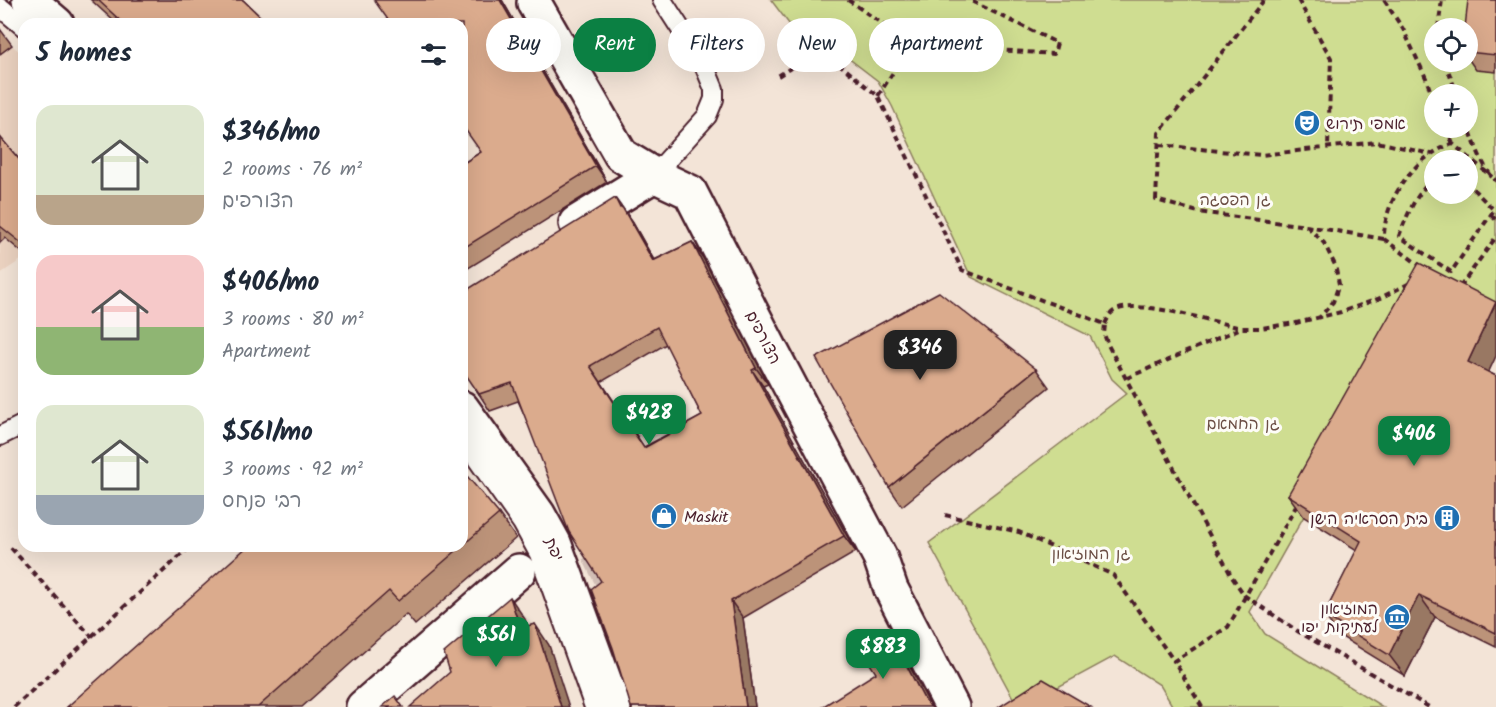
<!DOCTYPE html>
<html lang="en">
<head>
<meta charset="utf-8">
<style>
	:root { --surface:#fff; --page:#f2f2f3; --text:#1f2937; --muted:#747a83; --accent:#0b8043 }
	body { margin:0; font-family:Kalam,"Playpen Sans Hebrew",sans-serif; background:var(--page); color:var(--text); height:100vh; display:flex; flex-direction:column; font-size:22px; white-space:nowrap }
	* { box-sizing:border-box; margin:0 }
	p { font-size:20px; color:var(--muted) }
	.icon { flex:none; width:33px; height:33px; fill:none; stroke:currentColor; stroke-width:2; stroke-linecap:round; stroke-linejoin:round }
	.map { position:relative; flex:1; overflow:hidden }
	.drawer { position:absolute; left:18px; top:18px; width:450px; height:534px; display:flex; flex-direction:column; background:var(--surface); border-radius:18px; box-shadow:0 6px 24px #0002 }
	.drawer>* { flex:none }
	.top-card { position:absolute; left:486px; top:18px; width:570px; height:54px; display:flex; gap:12px }
	.buttons { position:absolute; left:1424px; top:18px; display:grid; gap:12px }
	.buttons a { display:grid; place-items:center; width:54px; height:54px; border-radius:50%; background:var(--surface); box-shadow:0 6px 24px #0002; font-size:30px }
	.price { position:absolute; translate:-50% -51px; padding:0 14px; border-radius:12px; background:var(--accent); color:#fff; font-size:20px; line-height:39px; filter:drop-shadow(0 2px 3px #0008) }
	.price::after { content:''; position:absolute; left:50%; top:36px; width:18px; height:14px; margin-left:-9px; background:inherit; clip-path:polygon(0 0,100% 0,50% 100%) }
	.price.selected { background:#222; color:#fff }
	ul { padding:0; list-style:none }
	li { display:flex; align-items:center; gap:18px; height:150px; padding:0 18px }
	li span { display:grid; place-items:center; flex:none; width:168px; height:120px; border-radius:18px; color:#555 }
	li>.icon { margin-inline-start:auto }
	span .icon { width:72px; height:72px; fill:#fffc; stroke-width:1 }
	li b { font-size:26px }
	h2 { display:flex; justify-content:space-between; align-items:center; height:72px; padding:0 18px; font-size:26px }
	.pill { padding:0 21px; border-radius:27px; background:var(--surface); box-shadow:0 6px 24px #0002; font-size:21px; line-height:54px }
	.pill.selected { background:var(--accent); color:#fff }
	.map>svg:first-child { display:block }
</style>
</head>
<body>
<div class="map">
<svg width="1496" height="707" viewBox="0 0 1496 707">
	<rect width="100%" height="100%" fill="#f3e4d7"/>
	<filter id="ink" filterUnits="userSpaceOnUse"><feTurbulence type="fractalNoise" baseFrequency=".0167" numOctaves="2"/><feDisplacementMap in="SourceGraphic" scale="12" xChannelSelector="R" yChannelSelector="G"/><feConvolveMatrix kernelMatrix="1 2 1 2 8 2 1 2 1" color-interpolation-filters="sRGB"/></filter>
	<g filter="url(#ink)">
		<path fill="#ecd3c1" d="M 0,36 L 24,55 L 24,258 L 0,274 Z"/>
		<path fill="#cfdd91" stroke="#8c7e5e" stroke-width="1.5" fill-rule="evenodd" d="M 771,0 L 1496,0 L 1496,316 L 1434,285 L 1250,612 L 1265,634 L 1383,707 L 1173,707 L 1160,685 L 1115,656 L 1021,707 L 1018,707 L 929,543 L 1127,393 L 1112,379 L 1090,336 L 971,277 L 892,106 L 878,81 L 818,35 L 805,45 ZM 1434,28 L 1467,28 L 1467,62 L 1434,62 ZM 1434,94 L 1467,94 L 1467,128 L 1434,128 ZM 1434,160 L 1467,160 L 1467,194 L 1434,194 Z"/>
		<g fill="none" stroke-linecap="round" stroke-linejoin="round">
			<path stroke="#d1bdb5" stroke-width="33" stroke-dasharray="33 16" stroke-linecap="butt" d="M 590,574 L 634,552"/>
			<g stroke="#4a1f2b" stroke-width="22">
				<g id="service">
					<path d="M 0,7 L 24,27"/>
					<path d="M 654,175 L 707,116 L 714,99 L 714,89 L 704,65 L 662,0"/>
					<path d="M 0,436 L 24,424"/>
					<path d="M 462,438 L 522,523 L 539,554 L 594,707"/>
				</g>
			</g>
			<g stroke="#4a1f2b" stroke-width="38">
				<g id="minor">
					<path d="M 29,0 L 57,24"/>
					<path d="M 534,3 L 621,155 L 654,175 L 690,192 L 772,352 L 880,557 L 891,589 L 952,707"/>
					<path d="M 576,223 L 654,175"/>
					<path d="M 462,408 L 538,514 L 554,543 L 614,707"/>
					<path d="M 363,707 L 519,571"/>
				</g>
			</g>
			<g stroke="#4a1f2b" stroke-width="4" stroke-dasharray="6 4.5" stroke-linecap="butt">
				<path d="M 848,0 L 911,44"/>
				<path d="M 1264,0 L 1159,133 L 1156,200 L 1198,212 L 1306,226 L 1384,239"/>
				<path d="M 1298,0 L 1331,58 L 1328,147"/>
				<path d="M 1384,0 L 1403,29 L 1426,78 L 1434,102"/>
				<path d="M 1438,28 L 1442,0"/>
				<path d="M 1445,62 L 1457,94"/>
				<path d="M 778,76 L 821,49 L 878,96 L 962,270 L 1105,324 L 1104,334 L 1108,345 L 1232,577 L 1245,596 L 1299,632 L 1429,707"/>
				<path d="M 878,96 L 911,44 L 1054,54 L 1057,43 L 969,0"/>
				<path d="M 1467,122 C 1474,141 1481,166 1496,181"/>
				<path d="M 1446,128 L 1453,144"/>
				<path d="M 1159,145 L 1261,155 L 1377,142 L 1431,154"/>
				<path d="M 1434,178 C 1415,195 1408,213 1399,236 L 1451,272 L 1494,210 L 1467,183"/>
				<path d="M 1491,215 L 1496,220"/>
				<path d="M 1307,226 L 1324,243 L 1335,265 L 1339,284 L 1333,302 L 1320,317"/>
				<path d="M 1422,267 L 1384,239 C 1383,200 1416,154 1453,144 L 1492,177"/>
				<path d="M 1460,287 L 1496,237"/>
				<path d="M 1105,324 C 1108,318 1110,312 1116,310 C 1139,299 1215,322 1241,328"/>
				<path d="M 1127,378 L 1241,328 L 1261,328 L 1296,323 L 1341,312 L 1378,299 L 1410,283"/>
				<path d="M 945,515 L 1019,532 L 1113,575 L 1174,661"/>
				<path d="M 11,548 L 92,637"/>
				<path d="M 14,707 L 191,546"/>
				<path d="M 1202,707 L 1174,661 L 1228,627 L 1298,503"/>
			</g>
			<use href="#service" stroke="#fdfcf7" stroke-width="18"/>
			<use href="#minor" stroke="#fdfcf7" stroke-width="33"/>
		</g>
		<g fill="#bc9379" stroke="#4a1f2b" stroke-width="1.5" fill-rule="evenodd">
			<path d="M 91,0 L 243,0 L 268,24 L 117,24 Z"/>
			<path d="M 502,0 L 607,182 L 462,272 L 462,164 L 481,152 Z"/>
			<path d="M 1496,0 L 1496,72 L 1476,70 L 1467,57 L 1467,28 Z"/>
			<path d="M 0,29 L 12,45 L 0,54 Z"/>
			<path d="M 0,137 L 24,165 L 24,254 L 5,238 L 0,243 Z"/>
			<path d="M 615,198 L 633,223 L 654,260 L 692,242 L 703,258 L 768,384 L 763,386 L 856,552 L 743,618 L 755,707 L 631,707 L 601,581 L 518,401 L 490,411 L 479,394 ZM 666,344 L 702,416 L 644,447 L 601,382 Z"/>
			<path d="M 1036,369 L 1049,387 L 902,506 L 889,487 Z"/>
			<path d="M 1488,372 L 1496,376 L 1496,647 L 1435,617 L 1405,676 L 1340,636 L 1324,615 L 1357,550 L 1304,517 L 1288,495 Z"/>
			<path d="M 499,514 L 516,538 L 415,625 L 406,614 L 302,707 L 67,707 Z"/>
		</g>
		<g fill="#997863" stroke="#4a1f2b" stroke-width="1.5">
			<path d="M 500,0 L 502,0 L 607,182 L 596,166 Z"/>
			<path d="M 622,207 L 633,223 L 664,278 L 653,261 Z"/>
			<path d="M 692,242 L 703,258 L 768,384 L 756,368 Z"/>
			<path d="M 1496,302 L 1496,356 L 1483,384 L 1468,362 Z"/>
			<path d="M 590,366 L 601,382 L 655,464 L 644,448 Z"/>
			<path d="M 752,370 L 763,386 L 856,552 L 844,536 Z"/>
			<path d="M 1419,595 L 1435,617 L 1405,676 L 1389,655 Z"/>
			<path d="M 510,597 L 525,619 L 535,650 L 520,628 Z"/>
			<path d="M 731,601 L 743,618 L 755,707 L 746,707 Z"/>
			<path d="M 535,624 L 549,645 L 569,707 L 561,707 Z"/>
			<path d="M 888,630 L 899,646 L 931,707 L 924,699 Z"/>
		</g>
		<g fill="#dbab8d" stroke="#4a1f2b" stroke-width="1.5" fill-rule="evenodd">
			<path d="M 98,0 L 243,0 L 268,24 L 124,24 Z"/>
			<path d="M 374,0 L 500,0 L 596,166 L 462,249 L 462,164 L 481,152 L 462,125 L 462,24 L 391,24 Z"/>
			<path d="M 1468,0 L 1496,0 L 1496,55 L 1467,52 L 1467,28 L 1465,28 Z"/>
			<path d="M 0,137 L 24,165 L 24,245 L 0,226 Z"/>
			<path d="M 615,198 L 620,208 L 622,207 L 653,261 L 692,242 L 756,368 L 752,370 L 844,536 L 731,601 L 746,707 L 631,707 L 613,648 L 591,589 L 601,581 L 569,532 L 512,383 L 479,394 L 462,369 L 462,293 ZM 657,327 L 702,416 L 644,448 L 590,366 Z"/>
			<path d="M 1419,263 L 1496,302 L 1468,362 L 1496,376 L 1496,633 L 1419,595 L 1389,655 L 1324,615 L 1361,541 L 1288,495 Z"/>
			<path d="M 939,292 L 1036,369 L 889,487 L 816,358 Z"/>
			<path d="M 462,470 L 499,514 L 398,601 L 389,591 L 258,707 L 67,707 L 248,546 L 462,546 Z"/>
			<path d="M 510,597 L 520,628 L 535,624 L 561,707 L 410,707 L 450,672 L 444,653 Z"/>
			<path d="M 888,630 L 924,699 L 930,706 L 932,707 L 822,707 L 876,673 L 859,647 Z"/>
			<path d="M 1043,679 L 1091,707 L 999,707 Z"/>
			<path d="M 395,696 L 403,707 L 382,707 Z"/>
		</g>
	</g>
	<defs>
		<g id="theatre-disc" transform="scale(1.35)"><circle r="9.5" fill="#1f6fb2" stroke="#fdfcf7"/><path d="M-5-5.5Q0-4 5-5.5V0Q5 5 0 6Q-5 5-5 0ZM-3.3-2.5H-1v1.5H-3.3ZM1-2.5H3.3v1.5H1ZM-2.8 1Q0 5.5 2.8 1Z" fill="#fff"/></g>
		<g id="shop-disc" transform="scale(1.35)"><circle r="9.5" fill="#1f6fb2" stroke="#fdfcf7"/><path d="M-5-2.5h2.3a2.7 3.5 0 0 1 5.4 0H5L5.5 6h-11ZM-1.5-2.5h3a1.5 2.3 0 0 0-3 0Z" fill="#fff"/></g>
		<g id="building-disc" transform="scale(1.35)"><circle r="9.5" fill="#1f6fb2" stroke="#fdfcf7"/><path d="M-4-6H4V6H1V3H-1V6H-4ZM-2.5-4.3h1.7v1.8h-1.7ZM.8-4.3h1.7v1.8H.8ZM-2.5-1h1.7V.8h-1.7ZM.8-1h1.7V.8H.8Z" fill="#fff"/></g>
		<g id="museum-disc" transform="scale(1.35)"><circle r="9.5" fill="#1f6fb2" stroke="#fdfcf7"/><path d="M0-6L6-3V-2H-6V-3ZM-5-1h2V3h-2ZM-1-1h2V3h-2ZM3-1h2V3H3ZM-6 4H6V6H-6Z" fill="#fff"/></g>
	</defs>
	<g fill-rule="evenodd">
		<use href="#theatre-disc" x="1307" y="123"/>
		<use href="#shop-disc" x="664" y="516"/>
		<use href="#building-disc" x="1447" y="518"/>
		<use href="#museum-disc" x="1397" y="617"/>
	</g>
	<g text-anchor="middle" stroke-width="6" stroke-linejoin="round" paint-order="stroke">
		<g font-size="16" fill="#4a1f2b" stroke="#fdfcf7" text-anchor="start">
			<text x="1326" y="129">אמפי תירוש</text>
			<text x="684" y="522">Maskit</text>
			<text x="1428" y="524" text-anchor="end">בית הסראיה הישן</text>
			<text x="1378" y="614" text-anchor="end">המוזיאון<tspan x="1378" dy="18">לעתיקות יפו</tspan></text>
		</g>
		<g font-size="16" fill="#6b4e44" stroke="#fdfcf7">
			<text x="1235" y="205">גן הפסגה</text>
			<text x="1243" y="429">גן החמאם</text>
			<text x="1091" y="559">גן המוזיאון</text>
		</g>
		<g font-size="16" fill="#4a1f2b" stroke="#fdfcf7">
			<text transform="translate(764 337) rotate(63)" y="6">הצורפים</text>
			<text transform="translate(555 549) rotate(66)" y="6">יפת</text>
		</g>
	</g>
</svg>
<div class="buttons">
<a><svg class="icon" aria-label="locate" viewBox="0 0 24 24"><circle cx="12" cy="12" r="6"/><path d="M12 2v4M12 18v4M2 12h4M18 12h4"/></svg></a>
<a>+</a>
<a>−</a>
</div>
<b class="price selected" style="left:920px;top:381px">$346</b>
<b class="price" style="left:649px;top:446px">$428</b>
<b class="price" style="left:1414px;top:467px">$406</b>
<b class="price" style="left:496px;top:668px">$561</b>
<b class="price" style="left:883px;top:680px">$883</b>
<div class="top-card">
<a class="pill">Buy</a>
<a class="pill selected">Rent</a>
<a class="pill">Filters</a>
<a class="pill">New</a>
<a class="pill">Apartment</a>
</div>
<section class="drawer">
<h2>5 homes<svg class="icon" aria-label="filters" viewBox="0 0 24 24"><path d="M4 7h16M4 17h16"/><circle cx="9" cy="7" r="2"/><circle cx="15" cy="17" r="2"/></svg></h2>
<ul>
<li><span style="background:linear-gradient(#dfe7d0 75%,#b9a48a 0)"><svg class="icon" aria-label="home" viewBox="0 0 24 24"><path d="M3 11l9-7 9 7M6 9v11h12V9"/></svg></span><div><b>$346/mo</b><p>2 rooms · 76 m²</p><p>הצורפים</p></div></li>
<li><span style="background:linear-gradient(#f6c9c9 60%,#8fb573 0)"><svg class="icon" aria-label="home" viewBox="0 0 24 24"><path d="M3 11l9-7 9 7M6 9v11h12V9"/></svg></span><div><b>$406/mo</b><p>3 rooms · 80 m²</p><p>Apartment</p></div></li>
<li><span style="background:linear-gradient(#dfe7d0 75%,#9aa5b1 0)"><svg class="icon" aria-label="home" viewBox="0 0 24 24"><path d="M3 11l9-7 9 7M6 9v11h12V9"/></svg></span><div><b>$561/mo</b><p>3 rooms · 92 m²</p><p>רבי פנחס</p></div></li>
</ul>
</section>
</div>
</body>
</html>
